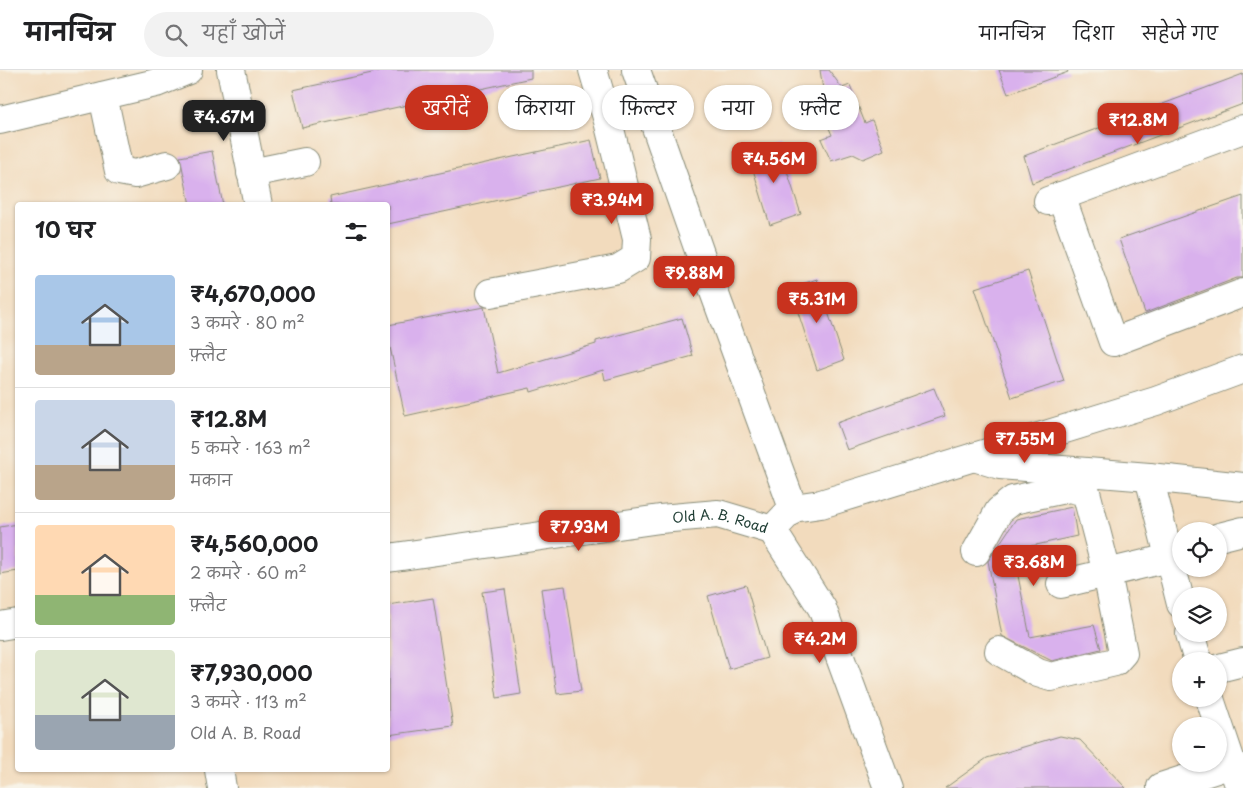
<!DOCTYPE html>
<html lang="hi">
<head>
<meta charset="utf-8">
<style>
	:root { --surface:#fff; --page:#f2f2f2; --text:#202124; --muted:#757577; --line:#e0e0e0; --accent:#c8321e }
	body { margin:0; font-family:"Playpen Sans","Playpen Sans Deva",sans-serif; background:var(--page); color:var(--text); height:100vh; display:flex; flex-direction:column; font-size:19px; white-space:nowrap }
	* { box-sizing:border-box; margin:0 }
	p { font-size:16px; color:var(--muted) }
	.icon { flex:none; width:28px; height:28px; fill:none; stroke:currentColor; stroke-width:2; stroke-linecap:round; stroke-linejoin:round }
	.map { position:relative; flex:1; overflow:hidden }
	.panel { position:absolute; left:15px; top:132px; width:375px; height:570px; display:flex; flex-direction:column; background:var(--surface); border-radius:5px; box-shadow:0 1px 4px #0004 }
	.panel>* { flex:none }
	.guide { position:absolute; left:405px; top:15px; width:475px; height:45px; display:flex; gap:10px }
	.tools { position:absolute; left:1172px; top:452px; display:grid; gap:10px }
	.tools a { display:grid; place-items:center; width:55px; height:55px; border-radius:50%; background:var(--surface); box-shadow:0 1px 4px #0004; font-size:25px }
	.price { position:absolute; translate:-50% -42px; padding:0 11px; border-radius:10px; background:var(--accent); color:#fff; font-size:16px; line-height:32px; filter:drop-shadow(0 1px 2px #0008) }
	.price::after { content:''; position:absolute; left:50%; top:30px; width:15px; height:11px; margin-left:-8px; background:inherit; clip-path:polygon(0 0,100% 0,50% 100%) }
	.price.on { background:#222; color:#fff }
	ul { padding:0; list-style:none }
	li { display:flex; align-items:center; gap:15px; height:125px; padding:0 20px }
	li+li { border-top:1px solid var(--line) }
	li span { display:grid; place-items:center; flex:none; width:140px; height:100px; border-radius:5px; color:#555 }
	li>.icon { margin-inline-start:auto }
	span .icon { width:60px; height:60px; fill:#fffc; stroke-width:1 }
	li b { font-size:21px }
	h2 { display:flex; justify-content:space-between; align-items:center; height:60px; padding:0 20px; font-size:21px }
	.pill { padding:0 18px; border-radius:22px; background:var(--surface); box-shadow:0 1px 4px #0004; font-size:18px; line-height:45px }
	.pill.on { background:var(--accent); color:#fff }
	header { display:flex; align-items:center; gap:30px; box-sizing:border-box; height:70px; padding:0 25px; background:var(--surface); border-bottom:1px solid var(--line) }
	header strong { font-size:24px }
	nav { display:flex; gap:28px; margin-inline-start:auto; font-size:18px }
	.search { width:350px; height:45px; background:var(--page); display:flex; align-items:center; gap:12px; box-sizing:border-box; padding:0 18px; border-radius:28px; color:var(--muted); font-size:19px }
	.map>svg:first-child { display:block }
</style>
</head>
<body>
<header>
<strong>मानचित्र</strong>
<div class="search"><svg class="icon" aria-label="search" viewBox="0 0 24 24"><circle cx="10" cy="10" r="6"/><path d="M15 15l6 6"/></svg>यहाँ खोजें</div>
<nav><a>मानचित्र</a><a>दिशा</a><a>सहेजे गए</a></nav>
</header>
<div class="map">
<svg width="1243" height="718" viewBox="0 0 1243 718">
	<rect width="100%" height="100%" fill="#f7f3e8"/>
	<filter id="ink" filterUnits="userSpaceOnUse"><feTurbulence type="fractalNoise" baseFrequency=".02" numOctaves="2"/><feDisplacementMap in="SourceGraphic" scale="10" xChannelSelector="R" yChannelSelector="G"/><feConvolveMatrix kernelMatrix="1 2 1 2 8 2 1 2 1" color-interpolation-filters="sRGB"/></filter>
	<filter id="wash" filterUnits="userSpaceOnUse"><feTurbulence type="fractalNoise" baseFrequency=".0096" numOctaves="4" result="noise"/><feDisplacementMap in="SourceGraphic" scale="20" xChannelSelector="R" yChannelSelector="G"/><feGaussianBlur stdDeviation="1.12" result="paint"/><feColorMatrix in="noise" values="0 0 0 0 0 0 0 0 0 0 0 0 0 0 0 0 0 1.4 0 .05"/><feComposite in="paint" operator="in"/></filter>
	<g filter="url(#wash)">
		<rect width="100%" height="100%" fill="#f2dbbd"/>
		<g id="blocks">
			<g fill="#d9b1ed">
				<path d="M 386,0 L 531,0 L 531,8 L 302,58 L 293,20 Z"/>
				<path d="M 820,0 L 829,0 L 842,18 L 850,15 L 865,53 L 872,50 L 884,80 L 863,89 L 853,84 L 831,91 L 821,69 L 832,65 L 817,30 L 824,26 Z"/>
				<path d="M 999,0 L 1067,0 L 1068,2 L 1008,24 Z"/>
				<path d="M 1243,4 L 1243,34 L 1032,113 L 1024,86 Z"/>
				<path d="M 591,70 L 600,108 L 388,154 L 388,135 L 331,135 L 330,127 Z"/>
				<path d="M 778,73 L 801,144 L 770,155 L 748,83 Z"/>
				<path d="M 212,81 L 223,135 L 190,135 L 180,87 Z"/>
				<path d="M 1243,126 L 1243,208 L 1237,208 L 1145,243 L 1119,169 Z"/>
				<path d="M 1028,201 L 1064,311 L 1012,328 L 975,218 Z"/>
				<path d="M 817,209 L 844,290 L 817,300 L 790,218 Z"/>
				<path d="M 484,237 L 498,303 L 596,274 L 596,271 L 682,248 L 693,286 L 605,310 L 603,300 L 531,322 L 530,318 L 405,346 L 388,268 L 388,255 Z"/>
				<path d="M 934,318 L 945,346 L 847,380 L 837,353 Z"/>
				<path d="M 1072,437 L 1077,466 L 1013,480 L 1030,567 L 1094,555 L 1101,579 L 1052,591 L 1002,566 L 988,491 L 1016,449 Z"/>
				<path d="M 18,454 L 18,501 L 0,504 L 0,457 Z"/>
				<path d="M 746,515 L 767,588 L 729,599 L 708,526 Z"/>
				<path d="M 565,516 L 581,621 L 557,624 L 541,519 Z"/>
				<path d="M 505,519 L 521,624 L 497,628 L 482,522 Z"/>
				<path d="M 433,528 L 453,656 L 388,665 L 388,535 Z"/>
				<path d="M 1060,666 L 1080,670 L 1126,718 L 945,718 L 987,688 Z"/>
			</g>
		</g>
	</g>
	<g filter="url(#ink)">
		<use href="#blocks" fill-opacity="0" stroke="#888c78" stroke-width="1"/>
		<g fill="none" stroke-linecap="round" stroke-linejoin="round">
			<g stroke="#888c78" stroke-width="30">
				<g id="minor">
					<path d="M 231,0 L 258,135"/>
					<path d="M 636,0 L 702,189 L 793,438 L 772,460"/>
					<path d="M 103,26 L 119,101 L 135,104 L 167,95"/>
					<path d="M 0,50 L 156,13 L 188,0"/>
					<path d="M 251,103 L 305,92"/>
					<path d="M 1061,126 L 1113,272 L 1243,223"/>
					<path d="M 1048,131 L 1243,59"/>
					<path d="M 490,223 L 618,199 L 636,188 L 637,169 L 608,51 L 593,0"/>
					<path d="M 974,387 L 1000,395 L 1149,407 L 1243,417"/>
					<path d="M 1149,407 L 1181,534"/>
					<path d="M 793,438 L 821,434 L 1156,331 L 1243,299"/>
					<path d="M 1219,467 L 1243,461"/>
					<path d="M 976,482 L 999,441 L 1013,430 L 1069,418 L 1086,422 L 1107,503 L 1123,583 L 1115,592 L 1051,607 L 1038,603 L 999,581"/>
					<path id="s1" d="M 388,488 L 660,449 L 718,444 L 772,460 L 822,538 L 888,718"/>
					<path d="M 1061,514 L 1169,488"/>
					<path d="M 0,556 L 18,553"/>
					<path d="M 1190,564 L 1198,591"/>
					<path d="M 1219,598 L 1243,592"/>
					<path d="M 1210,629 L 1240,718"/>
					<path d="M 219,700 L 222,718"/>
					<path d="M 1161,717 L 1232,694"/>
				</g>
			</g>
			<use href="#minor" stroke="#fff" stroke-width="28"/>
		</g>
	</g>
	<g text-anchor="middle" stroke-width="4" stroke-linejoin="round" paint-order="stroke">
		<g font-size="14" fill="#1f3d34" stroke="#f7f3e8">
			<text dy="5" stroke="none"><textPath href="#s1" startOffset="336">Old A. B. Road</textPath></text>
		</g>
	</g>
</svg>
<div class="tools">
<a><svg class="icon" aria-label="locate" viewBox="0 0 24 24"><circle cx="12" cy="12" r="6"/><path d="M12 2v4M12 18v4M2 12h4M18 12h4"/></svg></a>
<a><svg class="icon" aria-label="layers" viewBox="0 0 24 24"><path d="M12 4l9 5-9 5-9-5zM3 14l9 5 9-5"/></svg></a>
<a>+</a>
<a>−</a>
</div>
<b class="price on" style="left:224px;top:72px">₹4.67M</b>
<b class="price" style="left:1138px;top:75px">₹12.8M</b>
<b class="price" style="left:774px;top:114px">₹4.56M</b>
<b class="price" style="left:612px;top:155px">₹3.94M</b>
<b class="price" style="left:694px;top:228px">₹9.88M</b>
<b class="price" style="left:817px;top:254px">₹5.31M</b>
<b class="price" style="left:1025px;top:394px">₹7.55M</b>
<b class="price" style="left:579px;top:482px">₹7.93M</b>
<b class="price" style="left:1034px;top:517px">₹3.68M</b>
<b class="price" style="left:820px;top:594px">₹4.2M</b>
<div class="guide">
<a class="pill on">खरीदें</a>
<a class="pill">किराया</a>
<a class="pill">फ़िल्टर</a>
<a class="pill">नया</a>
<a class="pill">फ़्लैट</a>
</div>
<section class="panel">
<h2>10 घर<svg class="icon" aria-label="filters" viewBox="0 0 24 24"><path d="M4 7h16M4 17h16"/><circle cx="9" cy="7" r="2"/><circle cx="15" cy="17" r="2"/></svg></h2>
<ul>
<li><span style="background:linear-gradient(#a9c7e8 70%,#b9a48a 0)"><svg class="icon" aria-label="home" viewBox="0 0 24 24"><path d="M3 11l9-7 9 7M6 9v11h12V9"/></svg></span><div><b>₹4,670,000</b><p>3 कमरे · 80 m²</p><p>फ़्लैट</p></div></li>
<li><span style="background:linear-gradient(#c9d6e8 65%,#b9a48a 0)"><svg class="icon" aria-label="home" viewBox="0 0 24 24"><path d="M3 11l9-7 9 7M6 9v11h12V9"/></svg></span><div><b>₹12.8M</b><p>5 कमरे · 163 m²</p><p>मकान</p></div></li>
<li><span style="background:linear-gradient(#ffd9b3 70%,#8fb573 0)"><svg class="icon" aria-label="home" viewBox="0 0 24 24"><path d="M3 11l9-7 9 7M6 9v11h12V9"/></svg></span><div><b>₹4,560,000</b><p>2 कमरे · 60 m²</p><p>फ़्लैट</p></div></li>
<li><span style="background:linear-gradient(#dfe7d0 65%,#9aa5b1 0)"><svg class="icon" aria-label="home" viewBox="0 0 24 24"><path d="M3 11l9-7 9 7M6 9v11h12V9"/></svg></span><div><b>₹7,930,000</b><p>3 कमरे · 113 m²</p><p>Old A. B. Road</p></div></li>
</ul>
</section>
</div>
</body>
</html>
